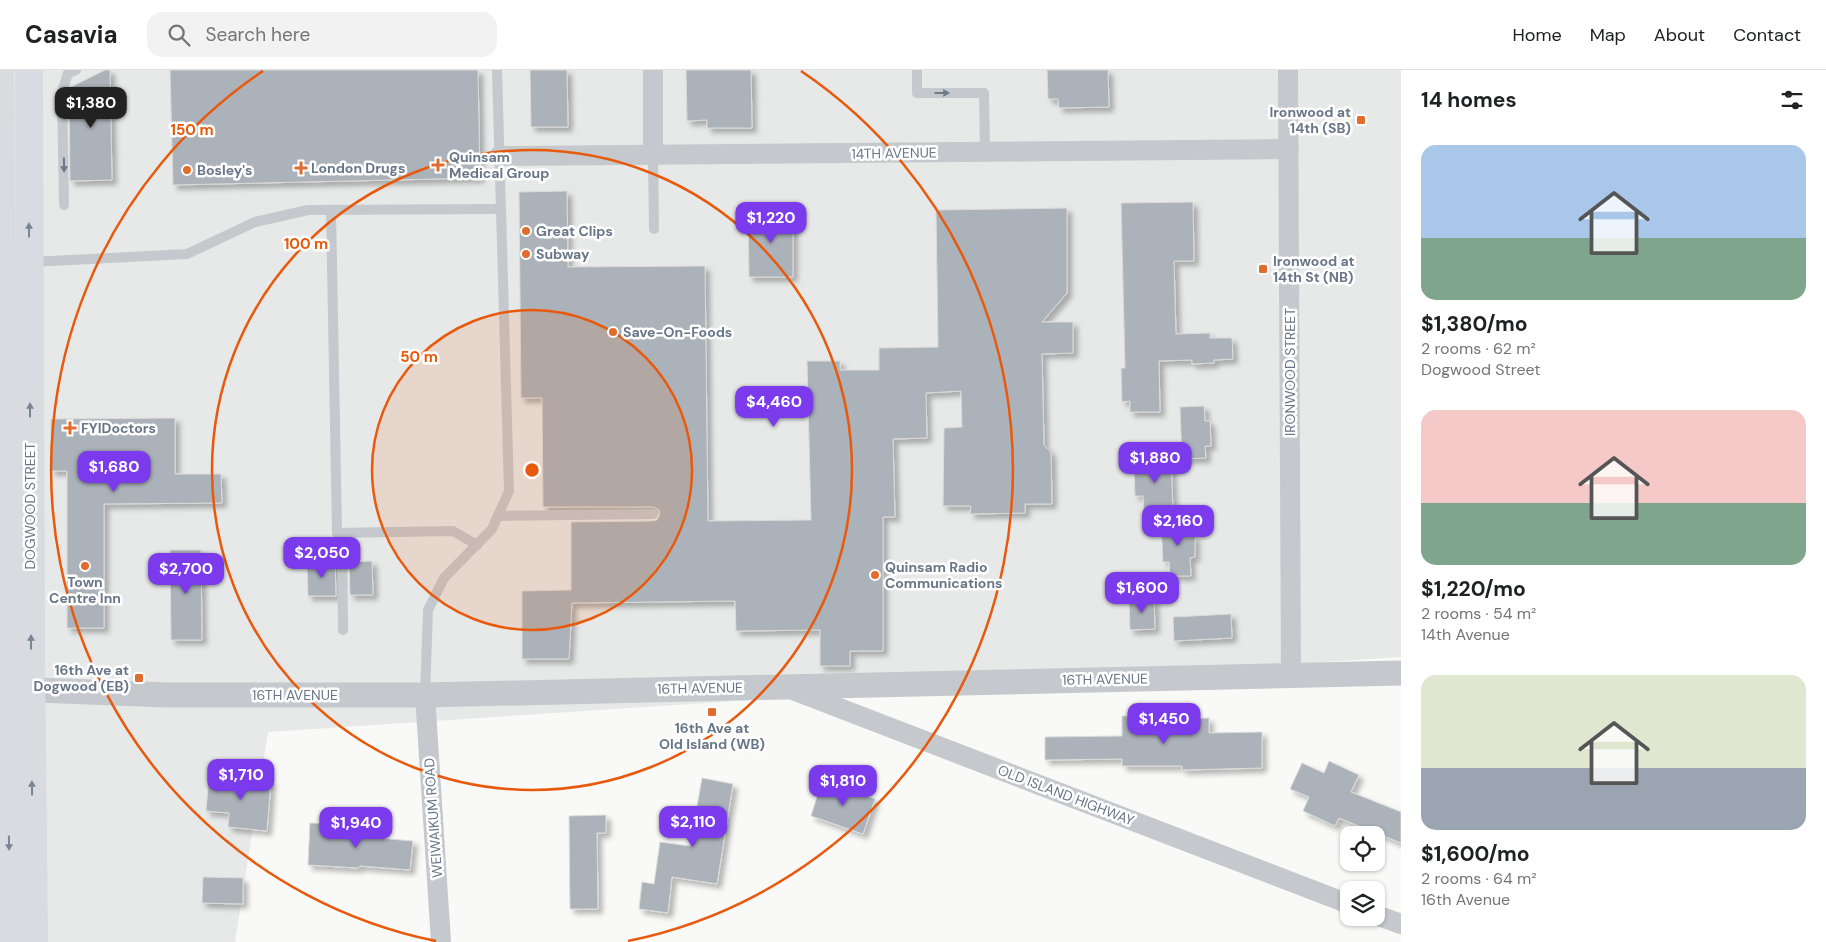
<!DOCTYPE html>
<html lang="en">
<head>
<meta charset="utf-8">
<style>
	:root { --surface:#fff; --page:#f2f2f2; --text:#202124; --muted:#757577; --line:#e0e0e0; --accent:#7c3aed }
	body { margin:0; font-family:"DM Sans",sans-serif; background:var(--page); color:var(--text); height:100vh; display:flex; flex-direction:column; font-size:19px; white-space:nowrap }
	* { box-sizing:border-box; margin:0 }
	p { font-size:16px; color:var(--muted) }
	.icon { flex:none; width:28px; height:28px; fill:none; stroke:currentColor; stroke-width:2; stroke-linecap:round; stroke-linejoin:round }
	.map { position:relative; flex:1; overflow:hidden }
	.details { display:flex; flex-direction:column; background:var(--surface); width:425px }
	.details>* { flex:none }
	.tools { position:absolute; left:1340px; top:756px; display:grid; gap:10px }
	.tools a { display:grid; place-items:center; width:45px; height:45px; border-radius:10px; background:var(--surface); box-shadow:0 1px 4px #0004; font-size:25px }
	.price { position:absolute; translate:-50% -42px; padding:0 11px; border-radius:10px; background:var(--accent); color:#fff; font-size:16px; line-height:32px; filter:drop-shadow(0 1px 2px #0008) }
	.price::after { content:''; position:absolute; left:50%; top:30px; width:15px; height:11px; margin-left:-8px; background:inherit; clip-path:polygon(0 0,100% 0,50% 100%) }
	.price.current { background:#222; color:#fff }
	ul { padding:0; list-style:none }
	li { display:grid; align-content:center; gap:10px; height:265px; padding:0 20px }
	li span { display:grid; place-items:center; height:155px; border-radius:15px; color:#555 }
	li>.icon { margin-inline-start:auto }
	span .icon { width:90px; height:90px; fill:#fffc; stroke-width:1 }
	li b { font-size:21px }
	h2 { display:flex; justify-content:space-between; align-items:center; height:60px; padding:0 20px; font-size:21px }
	header { display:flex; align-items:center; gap:30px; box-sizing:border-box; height:70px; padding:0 25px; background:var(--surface); border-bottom:1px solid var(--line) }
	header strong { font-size:24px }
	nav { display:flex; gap:28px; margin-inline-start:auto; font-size:18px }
	.search { width:350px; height:45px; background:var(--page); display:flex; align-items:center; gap:12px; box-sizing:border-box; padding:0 18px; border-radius:15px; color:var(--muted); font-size:19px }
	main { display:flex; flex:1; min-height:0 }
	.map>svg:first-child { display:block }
</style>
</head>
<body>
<header>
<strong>Casavia</strong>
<div class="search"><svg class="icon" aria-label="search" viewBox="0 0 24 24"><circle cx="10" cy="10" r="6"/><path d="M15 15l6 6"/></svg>Search here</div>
<nav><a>Home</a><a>Map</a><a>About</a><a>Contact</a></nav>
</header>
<main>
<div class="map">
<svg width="1401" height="872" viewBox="0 0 1401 872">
	<defs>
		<filter id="shadow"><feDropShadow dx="4.5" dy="4.5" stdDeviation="2.5" flood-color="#0004"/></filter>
	</defs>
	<rect width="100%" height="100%" fill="#f9f9f7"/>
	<path fill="#e7e8e8" d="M 0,0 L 1401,0 L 1401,587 L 268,662 L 235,872 L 0,872 Z"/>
	<g fill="#abb2b9" stroke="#dbdbd9" filter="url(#shadow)">
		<path d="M 105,0 L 110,0 L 112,110 L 70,111 L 69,23 L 71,17 Z"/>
		<path d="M 170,0 L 478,0 L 480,108 L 173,115 Z"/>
		<path d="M 530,0 L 567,0 L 568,57 L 531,57 Z"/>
		<path d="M 686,0 L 751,0 L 752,58 L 707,58 L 707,50 L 687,51 Z"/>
		<path d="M 1047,0 L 1108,0 L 1109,37 L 1059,38 L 1058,29 L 1048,29 Z"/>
		<path d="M 567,121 L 568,197 L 705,196 L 708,451 L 811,450 L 807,291 L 840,291 L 840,300 L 879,300 L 879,278 L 938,277 L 936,140 L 1067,138 L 1067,223 L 1042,252 L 1073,252 L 1073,283 L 1042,284 L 1044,375 L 1051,382 L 1052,434 L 1025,434 L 1025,443 L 970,444 L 971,436 L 943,436 L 944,358 L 962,357 L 961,321 L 926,323 L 927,368 L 893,369 L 895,447 L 883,447 L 883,581 L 850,581 L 850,596 L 820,596 L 820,560 L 736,561 L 735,531 L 572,533 L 569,589 L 522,589 L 522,521 L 571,520 L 571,452 L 653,451 L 657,450 L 660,444 L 659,440 L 653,437 L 543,437 L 542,328 L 521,328 L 519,122 Z"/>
		<path d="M 1193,132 L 1194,191 L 1174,191 L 1176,264 L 1210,263 L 1210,268 L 1232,268 L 1233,289 L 1214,290 L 1214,293 L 1192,294 L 1192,290 L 1159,291 L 1160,342 L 1130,342 L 1130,331 L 1122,332 L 1121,298 L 1125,298 L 1121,133 Z"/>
		<path d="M 793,140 L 793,207 L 749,207 L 748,141 Z"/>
		<path d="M 1204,336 L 1205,351 L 1210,351 L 1211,376 L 1205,376 L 1206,388 L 1182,389 L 1180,337 Z"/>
		<path d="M 175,348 L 175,404 L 221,404 L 222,433 L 104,434 L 104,558 L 67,558 L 67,401 L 51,401 L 51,349 Z"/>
		<path d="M 1171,387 L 1173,441 L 1144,442 L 1143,426 L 1135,426 L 1134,399 L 1141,399 L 1140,389 Z"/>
		<path d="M 1187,449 L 1188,467 L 1195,466 L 1195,487 L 1190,488 L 1191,506 L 1170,506 L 1169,492 L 1163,492 L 1161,450 Z"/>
		<path d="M 170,480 L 201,480 L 202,570 L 171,570 Z"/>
		<path d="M 372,491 L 373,525 L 350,525 L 349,492 Z"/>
		<path d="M 335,492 L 336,526 L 308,526 L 307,493 Z"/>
		<path d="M 1154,529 L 1155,559 L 1130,560 L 1129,530 Z"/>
		<path d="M 1231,544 L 1232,568 L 1174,571 L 1173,547 Z"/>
		<path d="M 1122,646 L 1173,646 L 1173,649 L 1209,648 L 1209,663 L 1262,662 L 1262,698 L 1182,700 L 1182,696 L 1122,696 L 1122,689 L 1045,690 L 1045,667 L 1122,666 Z"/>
		<path d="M 1329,691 L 1359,705 L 1351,722 L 1401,742 L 1401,773 L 1339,748 L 1335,756 L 1303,741 L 1309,727 L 1290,719 L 1302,693 L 1324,703 Z"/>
		<path d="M 209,706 L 271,711 L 267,761 L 228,757 L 229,743 L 206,741 Z"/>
		<path d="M 702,708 L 733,714 L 717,814 L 672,807 L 668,843 L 639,839 L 642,812 L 654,814 L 660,772 L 690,776 Z"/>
		<path d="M 822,711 L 875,729 L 863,764 L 811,746 Z"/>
		<path d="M 606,745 L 606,763 L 597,763 L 598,839 L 570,839 L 569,746 Z"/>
		<path d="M 310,753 L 341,754 L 341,759 L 366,762 L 365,767 L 413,771 L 410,800 L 360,796 L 358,798 L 308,795 Z"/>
		<path d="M 203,807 L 243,808 L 243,834 L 202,833 Z"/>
	</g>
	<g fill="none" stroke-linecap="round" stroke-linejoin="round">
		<g stroke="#c5c8cc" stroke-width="10">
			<path d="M 917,0 L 917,23 L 984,23 L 985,82"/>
			<path d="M 653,85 L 654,159"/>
			<path d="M 64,135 L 62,22 L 68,3 L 76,0"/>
			<path d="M 331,140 L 337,463 L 453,461 L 477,475"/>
			<path d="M 31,192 L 187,184 L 255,152 L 308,140 L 501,139"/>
			<path d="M 498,446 L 653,444"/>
			<path d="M 342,463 L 343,560"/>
			<path d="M 425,625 L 428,540 L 444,508 L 492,459 L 509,421 L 497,0"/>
		</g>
		<g stroke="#c5c8cc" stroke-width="20">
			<path d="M 653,0 L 653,85"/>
			<path d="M 1288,0 L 1291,604"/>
			<path d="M 499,86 L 1289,79"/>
			<path d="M 790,619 L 1349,834"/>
			<path d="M 425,625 L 441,872"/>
			<path d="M 1376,845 L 1401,854"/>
		</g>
		<path stroke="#c5c8cc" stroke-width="25" d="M 11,619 L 167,625 L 425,625 L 1401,603"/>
		<g stroke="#d8dbdf" stroke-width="28">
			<path d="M 0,0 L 6,619 L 11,872"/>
			<path d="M 29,0 L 31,578 L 34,872"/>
		</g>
	</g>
	<defs><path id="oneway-solid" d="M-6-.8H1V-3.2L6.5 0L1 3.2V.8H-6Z" transform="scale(1.25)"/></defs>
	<g fill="#6d7a8a">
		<use href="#oneway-solid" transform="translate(942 23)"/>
		<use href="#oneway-solid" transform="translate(64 95) rotate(89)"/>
	</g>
	<g fill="#798594">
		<use href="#oneway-solid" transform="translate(29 160) rotate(-90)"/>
		<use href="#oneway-solid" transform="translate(30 340) rotate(-90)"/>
		<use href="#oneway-solid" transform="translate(31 572) rotate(-90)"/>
		<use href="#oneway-solid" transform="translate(32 718) rotate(-91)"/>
		<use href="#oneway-solid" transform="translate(9 773) rotate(89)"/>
	</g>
	<circle cx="532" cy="400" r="160" fill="#e8590c" fill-opacity=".12"/>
	<g fill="none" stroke="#e8590c" stroke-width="2.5">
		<circle cx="532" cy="400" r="160"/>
		<circle cx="532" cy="400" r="320"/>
		<path d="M436 871A481 481 0 0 1 263 1M801 1A481 481 0 0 1 628 871"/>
	</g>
	<g fill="#e16c2e" stroke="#fff" stroke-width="2">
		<rect x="1356" y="45" width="10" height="10" rx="2.5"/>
		<path d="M435.5 87.5h5v5h5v5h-5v5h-5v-5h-5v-5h5z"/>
		<path d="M298.5 90.5h5v5h5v5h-5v5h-5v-5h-5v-5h5z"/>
		<circle cx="187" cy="100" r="5"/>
		<circle cx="526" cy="161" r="5"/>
		<circle cx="526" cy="184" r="5"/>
		<rect x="1258" y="194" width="10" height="10" rx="2.5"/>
		<circle cx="613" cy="262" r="5"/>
		<path d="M67.5 350.5h5v5h5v5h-5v5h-5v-5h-5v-5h5z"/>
		<circle cx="85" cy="496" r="5"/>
		<circle cx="875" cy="505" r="5"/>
		<rect x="134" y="603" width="10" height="10" rx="2.5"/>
		<rect x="707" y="637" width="10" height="10" rx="2.5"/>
	</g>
	<g text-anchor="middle" stroke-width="5" stroke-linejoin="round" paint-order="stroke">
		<g font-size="14" font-weight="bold" fill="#687687" stroke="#fff" text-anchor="start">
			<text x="1351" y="47" text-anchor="end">Ironwood at<tspan x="1351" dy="16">14th (SB)</tspan></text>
			<text x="449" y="92">Quinsam<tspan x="449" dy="16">Medical Group</tspan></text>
			<text x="311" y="103">London Drugs</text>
			<text x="197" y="105">Bosley's</text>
			<text x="536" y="166">Great Clips</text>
			<text x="536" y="189">Subway</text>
			<text x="1273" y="196">Ironwood at<tspan x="1273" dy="16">14th St (NB)</tspan></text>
			<text x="623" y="267">Save-On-Foods</text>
			<text x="81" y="363">FYIDoctors</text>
			<text x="885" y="502">Quinsam Radio<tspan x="885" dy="16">Communications</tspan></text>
			<text x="85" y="517" text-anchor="middle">Town<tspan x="85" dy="16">Centre Inn</tspan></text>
			<text x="129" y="605" text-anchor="end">16th Ave at<tspan x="129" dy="16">Dogwood (EB)</tspan></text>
			<text x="712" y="663" text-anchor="middle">16th Ave at<tspan x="712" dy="16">Old Island (WB)</tspan></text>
		</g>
		<g font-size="14" fill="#687687" stroke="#fff">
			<text transform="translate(894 83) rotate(-1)" y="5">14TH AVENUE</text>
			<text transform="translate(1290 302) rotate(-90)" y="5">IRONWOOD STREET</text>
			<text transform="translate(30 436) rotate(-90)" y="5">DOGWOOD STREET</text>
			<text transform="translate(1105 609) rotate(-1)" y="5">16TH AVENUE</text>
			<text transform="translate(700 618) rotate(-1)" y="5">16TH AVENUE</text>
			<text x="295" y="630">16TH AVENUE</text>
			<text transform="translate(1066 725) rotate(21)" y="5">OLD ISLAND HIGHWAY</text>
			<text transform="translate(433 748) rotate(-94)" y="5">WEIWAIKUM ROAD</text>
		</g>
	</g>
	<circle cx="532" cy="400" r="8" fill="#e8590c" stroke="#fff" stroke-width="2.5"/>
	<g font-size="15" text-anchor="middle" font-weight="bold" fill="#e8590c" stroke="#fff" stroke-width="5" stroke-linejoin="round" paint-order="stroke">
		<text x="192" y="65">150 m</text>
		<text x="306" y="179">100 m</text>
		<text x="419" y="292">50 m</text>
	</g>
</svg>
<div class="tools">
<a><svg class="icon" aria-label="locate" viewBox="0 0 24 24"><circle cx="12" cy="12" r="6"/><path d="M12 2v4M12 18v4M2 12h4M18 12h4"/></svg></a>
<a><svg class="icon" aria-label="layers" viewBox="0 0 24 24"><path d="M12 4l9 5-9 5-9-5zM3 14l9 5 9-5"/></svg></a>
</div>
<b class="price current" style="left:91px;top:59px">$1,380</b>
<b class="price" style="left:771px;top:174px">$1,220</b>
<b class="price" style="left:774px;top:358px">$4,460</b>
<b class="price" style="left:1155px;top:414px">$1,880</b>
<b class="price" style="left:114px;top:423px">$1,680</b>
<b class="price" style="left:1178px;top:477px">$2,160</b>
<b class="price" style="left:322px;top:509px">$2,050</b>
<b class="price" style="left:186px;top:525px">$2,700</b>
<b class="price" style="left:1142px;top:544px">$1,600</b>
<b class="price" style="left:1164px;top:675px">$1,450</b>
<b class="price" style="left:241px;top:731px">$1,710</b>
<b class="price" style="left:843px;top:737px">$1,810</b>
<b class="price" style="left:693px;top:778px">$2,110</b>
<b class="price" style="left:356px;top:779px">$1,940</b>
</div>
<section class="details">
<h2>14 homes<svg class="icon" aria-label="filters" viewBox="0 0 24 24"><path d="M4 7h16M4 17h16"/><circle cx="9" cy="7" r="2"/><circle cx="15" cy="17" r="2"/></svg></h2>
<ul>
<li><span style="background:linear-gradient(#a9c7e8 60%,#7fa58c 0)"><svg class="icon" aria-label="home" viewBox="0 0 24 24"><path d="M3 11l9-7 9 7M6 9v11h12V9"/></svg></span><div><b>$1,380/mo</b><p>2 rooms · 62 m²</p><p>Dogwood Street</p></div></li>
<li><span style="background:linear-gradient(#f6c9c9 60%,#7fa58c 0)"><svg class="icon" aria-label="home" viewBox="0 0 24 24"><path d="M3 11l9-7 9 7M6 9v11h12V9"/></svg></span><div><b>$1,220/mo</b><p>2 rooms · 54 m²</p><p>14th Avenue</p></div></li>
<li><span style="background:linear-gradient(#dfe7d0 60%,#9aa5b1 0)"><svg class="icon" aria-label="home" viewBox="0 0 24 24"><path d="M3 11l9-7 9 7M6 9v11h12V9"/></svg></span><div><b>$1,600/mo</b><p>2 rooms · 64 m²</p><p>16th Avenue</p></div></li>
</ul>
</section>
</main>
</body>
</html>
